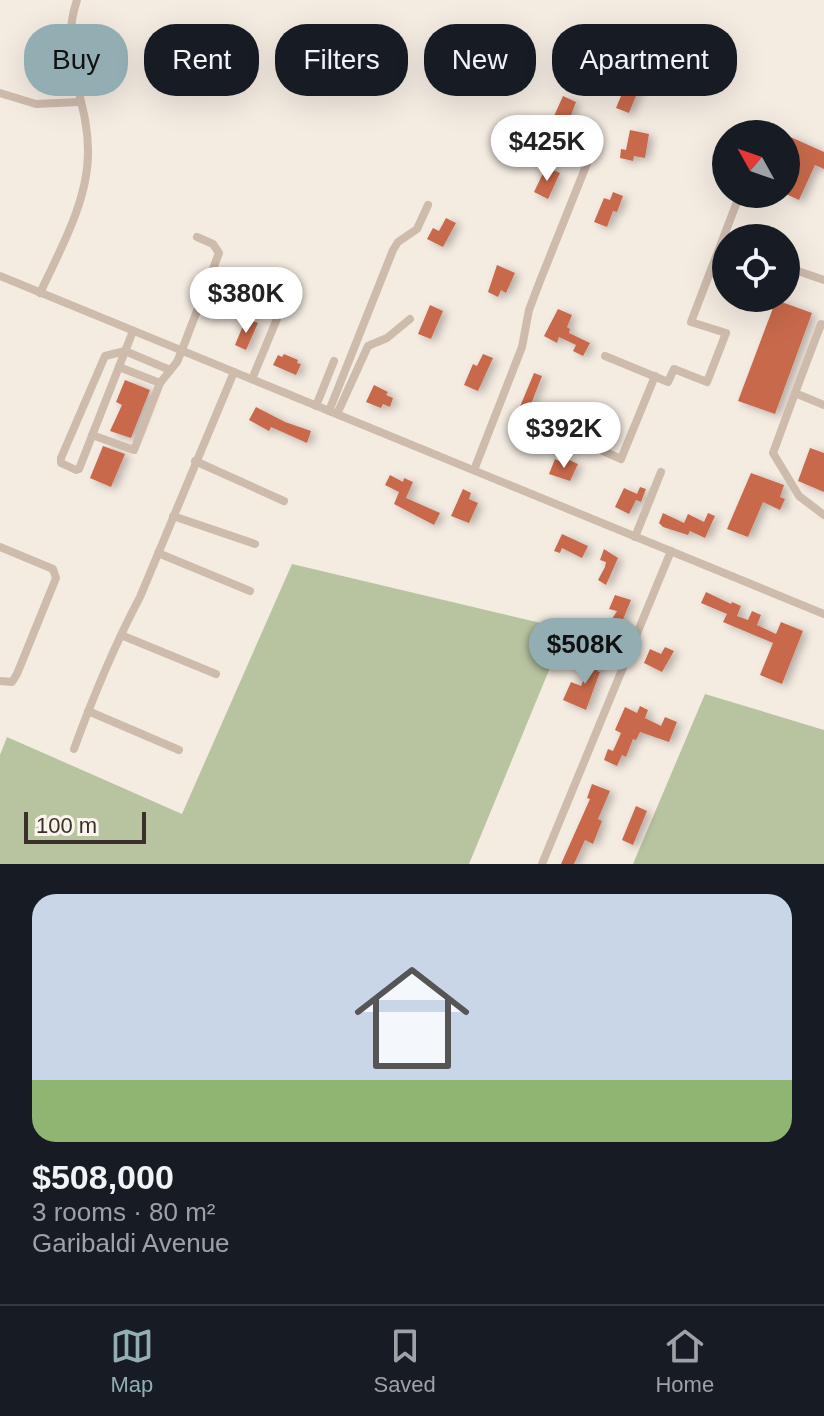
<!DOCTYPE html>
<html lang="en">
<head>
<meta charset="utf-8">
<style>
	:root { --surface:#171b24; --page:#20242c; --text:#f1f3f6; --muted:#9ea1a6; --line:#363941; --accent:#92aeb2 }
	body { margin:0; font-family:Arial,sans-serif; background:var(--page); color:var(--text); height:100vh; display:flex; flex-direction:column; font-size:30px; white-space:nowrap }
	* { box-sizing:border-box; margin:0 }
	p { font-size:26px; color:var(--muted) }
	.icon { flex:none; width:44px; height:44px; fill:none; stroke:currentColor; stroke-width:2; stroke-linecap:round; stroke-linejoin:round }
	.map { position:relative; height:864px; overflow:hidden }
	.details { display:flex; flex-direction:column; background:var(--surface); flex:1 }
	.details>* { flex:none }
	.banner { position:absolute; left:24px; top:24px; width:776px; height:72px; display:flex; gap:16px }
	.needle { width:52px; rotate:310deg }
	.buttons { position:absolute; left:712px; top:120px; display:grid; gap:16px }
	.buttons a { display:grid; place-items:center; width:88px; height:88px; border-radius:50%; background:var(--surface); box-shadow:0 8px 32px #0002; font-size:40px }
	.scale { position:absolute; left:24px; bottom:20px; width:122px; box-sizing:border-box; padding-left:8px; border:4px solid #3b302b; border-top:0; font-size:22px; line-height:28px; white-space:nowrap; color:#3b302b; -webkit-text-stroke:6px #fbf5ee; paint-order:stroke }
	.price { position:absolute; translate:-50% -68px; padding:0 18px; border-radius:28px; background:#fff; color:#222; font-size:26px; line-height:52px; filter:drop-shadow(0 2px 4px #0008) }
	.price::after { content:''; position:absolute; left:50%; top:48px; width:24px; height:18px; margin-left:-12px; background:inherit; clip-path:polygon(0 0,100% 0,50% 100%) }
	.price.on { background:var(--accent); color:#111 }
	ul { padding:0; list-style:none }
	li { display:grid; align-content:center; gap:16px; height:424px; padding:0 32px }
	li+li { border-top:2px solid var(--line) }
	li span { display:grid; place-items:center; height:248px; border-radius:24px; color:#555 }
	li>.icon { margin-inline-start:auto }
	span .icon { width:144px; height:144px; fill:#fffc; stroke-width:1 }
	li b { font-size:34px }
	.tag { padding:0 28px; border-radius:32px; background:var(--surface); box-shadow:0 8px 32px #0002; font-size:28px; line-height:72px }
	.tag.on { background:var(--accent); color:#111 }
	.menu { display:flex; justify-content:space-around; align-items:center; height:112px; border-top:2px solid var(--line); background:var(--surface); font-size:22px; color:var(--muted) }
	.menu a { display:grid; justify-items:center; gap:4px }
	.menu .on { color:var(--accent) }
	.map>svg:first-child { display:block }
</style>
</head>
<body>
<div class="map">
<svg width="824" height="864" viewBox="0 0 824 864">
	<defs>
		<filter id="shadow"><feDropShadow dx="4.5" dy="2.5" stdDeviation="4" flood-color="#0004"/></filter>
	</defs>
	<rect width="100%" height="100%" fill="#f4ebe1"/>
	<g fill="#b8c4a0">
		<path d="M 292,564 L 566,629 L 469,864 L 0,864 L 0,755 L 7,737 L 182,814 Z"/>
		<path d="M 705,694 L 824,730 L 824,864 L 633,864 Z"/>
	</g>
	<g fill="#c8694b" filter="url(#shadow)">
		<path d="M 632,83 L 640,86 L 629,113 L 616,108 L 624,89 L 629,91 Z"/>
		<path d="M 563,96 L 576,102 L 562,139 L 543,130 L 546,123 L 550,125 Z"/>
		<path d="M 630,130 L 649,134 L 645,158 L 634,156 L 633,161 L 620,158 L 621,149 L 626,150 Z"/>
		<path d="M 786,135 L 824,152 L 824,169 L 815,165 L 799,200 L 786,194 Z"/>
		<path d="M 546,167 L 560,173 L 548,199 L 534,192 Z"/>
		<path d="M 613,192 L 623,196 L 617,212 L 613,211 L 607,227 L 594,222 L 604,198 L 610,200 Z"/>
		<path d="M 446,218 L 456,223 L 443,247 L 427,239 L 433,228 L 439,231 Z"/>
		<path d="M 497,265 L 515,273 L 506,293 L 501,290 L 498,297 L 488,292 Z"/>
		<path d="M 776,300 L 812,313 L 775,414 L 738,401 Z"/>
		<path d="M 430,305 L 443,311 L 431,339 L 418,334 Z"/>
		<path d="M 558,309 L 572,315 L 567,327 L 570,329 L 569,333 L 590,343 L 583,356 L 573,351 L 576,345 L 559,337 L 557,343 L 544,336 Z"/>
		<path d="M 250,320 L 258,323 L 246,350 L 235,345 L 242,328 L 246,329 Z"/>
		<path d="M 284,354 L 298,360 L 297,363 L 301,364 L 296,375 L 273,365 L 278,355 L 282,357 Z"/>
		<path d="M 483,354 L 493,358 L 478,391 L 464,385 L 473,364 L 477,366 Z"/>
		<path d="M 534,373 L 542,376 L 528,412 L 519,409 Z"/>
		<path d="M 125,380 L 150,390 L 131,438 L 110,431 L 122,405 L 116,402 Z"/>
		<path d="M 374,385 L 388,392 L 386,395 L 393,398 L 390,407 L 383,404 L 381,408 L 366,402 Z"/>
		<path d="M 256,407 L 285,422 L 311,431 L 307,443 L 271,427 L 269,431 L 249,420 Z"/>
		<path d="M 103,446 L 125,454 L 111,487 L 90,478 Z"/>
		<path d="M 810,448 L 824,453 L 824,492 L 798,481 Z"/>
		<path d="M 555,459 L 565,464 L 567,459 L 578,464 L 570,481 L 549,474 Z"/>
		<path d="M 751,473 L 784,485 L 780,497 L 785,499 L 780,510 L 763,502 L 748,537 L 727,529 Z"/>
		<path d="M 390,475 L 403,482 L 404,478 L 413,482 L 406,498 L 440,513 L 434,525 L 394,504 L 399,492 L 385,485 Z"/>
		<path d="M 640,487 L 646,489 L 641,502 L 636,500 L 629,514 L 615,507 L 624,488 L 637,494 Z"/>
		<path d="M 463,489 L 471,493 L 469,499 L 478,503 L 469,523 L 451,516 Z"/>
		<path d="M 663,513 L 684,523 L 688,514 L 704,522 L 708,513 L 715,516 L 705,538 L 690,531 L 688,535 L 663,527 L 659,523 Z"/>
		<path d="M 562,534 L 588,546 L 582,558 L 562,548 L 560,553 L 554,551 Z"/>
		<path d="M 604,549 L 618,558 L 606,585 L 598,580 L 605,567 L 606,562 L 600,560 Z"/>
		<path d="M 706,592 L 731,604 L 732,602 L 741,606 L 737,616 L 748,620 L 752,611 L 761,615 L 757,625 L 776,634 L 781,622 L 803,631 L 782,684 L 760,675 L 773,643 L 723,622 L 727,614 L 701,603 Z"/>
		<path d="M 615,595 L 631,600 L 615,639 L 604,632 L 617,611 L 609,609 Z"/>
		<path d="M 665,647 L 674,651 L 662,672 L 644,663 L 650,649 L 661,654 Z"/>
		<path d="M 594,654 L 603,657 L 597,671 L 600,672 L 586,710 L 563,700 L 571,682 L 581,686 Z"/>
		<path d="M 640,706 L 648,710 L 645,718 L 661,726 L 665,717 L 677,722 L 669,742 L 640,732 L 636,740 L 633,739 L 626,757 L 622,755 L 617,766 L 604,760 L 608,749 L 613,751 L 621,733 L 615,730 L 625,707 L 637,713 Z"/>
		<path d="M 592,784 L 610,791 L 598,819 L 602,821 L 593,844 L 585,840 L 574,864 L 561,864 L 590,799 L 587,798 Z"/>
		<path d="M 636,806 L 647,811 L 633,845 L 622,840 Z"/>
	</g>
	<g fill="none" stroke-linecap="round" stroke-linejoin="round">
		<g stroke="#cdbbac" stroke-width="8">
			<path d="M 0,93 L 36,104 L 79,102"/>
			<path d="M 712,267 L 740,194"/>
			<path d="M 786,267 L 824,280"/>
			<path d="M 0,276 L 824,614"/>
			<path d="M 40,293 C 60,250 88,201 88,153 C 89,97 57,60 77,0"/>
			<path d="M 824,325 L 821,324 L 795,393 L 824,405"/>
			<path d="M 133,331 C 115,377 97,423 79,469 L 76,470 L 61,463 L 61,458 L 105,356 L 125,351 L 170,370"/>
			<path d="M 605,356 L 668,382 L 674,369 L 707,382 L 726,333 L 691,322 L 712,267 L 726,272"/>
			<path d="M 119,367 L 160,383"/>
			<path d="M 252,379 L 279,314"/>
			<path d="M 795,393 L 773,453 L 799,496 L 824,515"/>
			<path d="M 316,406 L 334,361"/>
			<path d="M 329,411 L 393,250 L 398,242 L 417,229 L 428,205"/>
			<path d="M 337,414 L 368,346 L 387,338 L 410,319"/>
			<path d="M 92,435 L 134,450 L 160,383 L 177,362 L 182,350 L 219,253 L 213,244 L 197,237"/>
			<path d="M 601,450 L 621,459 L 655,376"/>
			<path d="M 195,461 L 284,501"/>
			<path d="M 474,470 L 522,347 L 529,310 L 540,281 L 594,146"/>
			<path d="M 173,516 L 255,544"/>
			<path d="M 635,537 L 661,472"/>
			<path d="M 0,547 L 53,569 L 56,578 L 17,674 L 12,682 L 0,681"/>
			<path d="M 158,553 L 250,591"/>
			<path d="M 121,635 L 216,674"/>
			<path d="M 88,711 L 179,750"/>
			<path d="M 74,749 C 93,697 114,646 140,597 L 234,372"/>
			<path d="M 542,864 L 671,551"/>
		</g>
	</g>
</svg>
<div class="buttons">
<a><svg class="needle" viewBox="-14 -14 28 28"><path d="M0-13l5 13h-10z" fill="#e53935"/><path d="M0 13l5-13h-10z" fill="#9ea1a6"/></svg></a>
<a><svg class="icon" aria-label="locate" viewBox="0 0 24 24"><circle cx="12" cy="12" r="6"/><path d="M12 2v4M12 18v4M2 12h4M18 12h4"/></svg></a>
</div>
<div class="scale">100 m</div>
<b class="price" style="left:547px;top:183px">$425K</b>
<b class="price" style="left:246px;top:335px">$380K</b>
<b class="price" style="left:564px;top:470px">$392K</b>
<b class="price on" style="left:585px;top:686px">$508K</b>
<div class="banner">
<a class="tag on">Buy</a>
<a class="tag">Rent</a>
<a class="tag">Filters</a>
<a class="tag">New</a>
<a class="tag">Apartment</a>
</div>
</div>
<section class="details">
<ul>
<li><span style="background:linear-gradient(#c9d6e8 75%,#8fb573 0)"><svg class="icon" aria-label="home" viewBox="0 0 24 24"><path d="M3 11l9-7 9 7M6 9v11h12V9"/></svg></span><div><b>$508,000</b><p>3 rooms · 80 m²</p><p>Garibaldi Avenue</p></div></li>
</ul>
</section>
<nav class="menu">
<a class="on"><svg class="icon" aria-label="map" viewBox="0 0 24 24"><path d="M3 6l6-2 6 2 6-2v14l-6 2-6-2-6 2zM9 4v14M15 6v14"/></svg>Map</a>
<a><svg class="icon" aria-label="saved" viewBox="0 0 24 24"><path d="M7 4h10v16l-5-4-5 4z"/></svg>Saved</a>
<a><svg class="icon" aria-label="home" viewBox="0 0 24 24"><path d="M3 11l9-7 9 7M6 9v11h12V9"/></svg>Home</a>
</nav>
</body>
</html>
